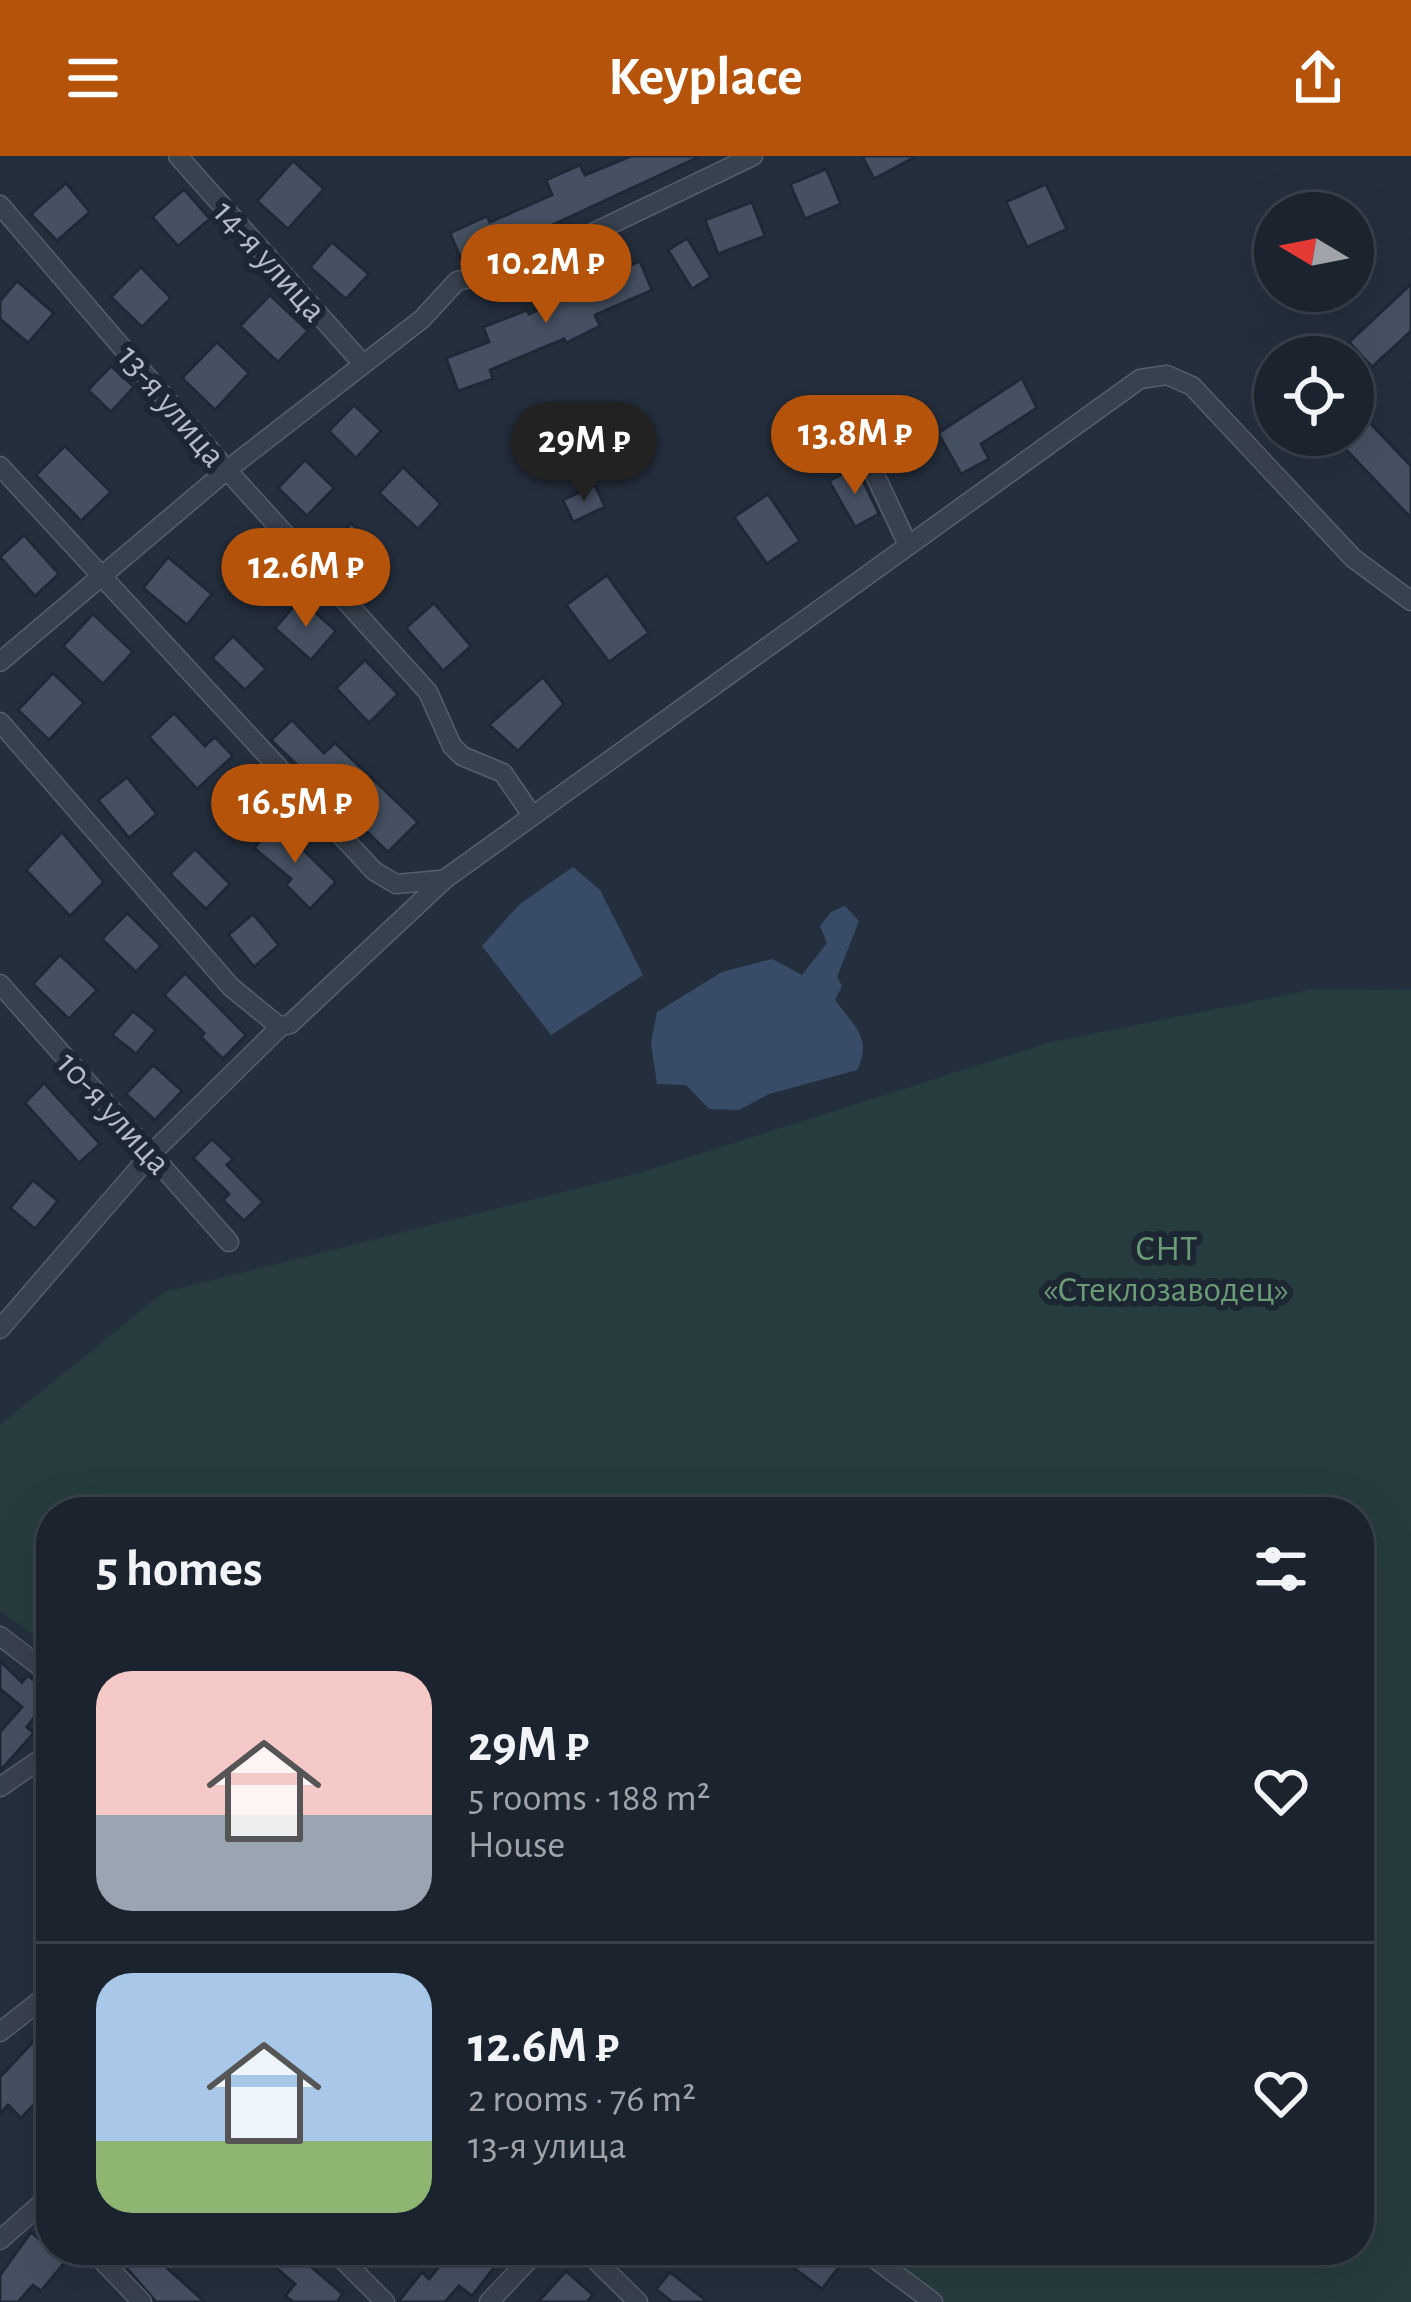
<!DOCTYPE html>
<html lang="en">
<head>
<meta charset="utf-8">
<style>
	:root { --surface:#1b232e; --page:#282f3a; --text:#f1f3f6; --muted:#a0a4aa; --line:#39404a; --accent:#b45309 }
	body { margin:0; font-family:"Alegreya Sans",sans-serif; background:var(--page); color:var(--text); height:100vh; display:flex; flex-direction:column; font-size:45px; white-space:nowrap }
	* { box-sizing:border-box; margin:0 }
	p { font-size:39px; color:var(--muted) }
	.icon { flex:none; width:66px; height:66px; fill:none; stroke:currentColor; stroke-width:2; stroke-linecap:round; stroke-linejoin:round }
	.map { position:relative; flex:1; overflow:hidden }
	.panel { position:absolute; left:36px; top:1341px; width:1338px; height:768px; display:flex; flex-direction:column; background:var(--surface); border-radius:48px; box-shadow:0 12px 48px #0002,0 0 0 3px var(--line) }
	.panel>* { flex:none }
	.needle { width:78px; rotate:280deg }
	.controls { position:absolute; left:1254px; top:36px; display:grid; gap:24px }
	.controls a { display:grid; place-items:center; width:120px; height:120px; border-radius:50%; background:var(--surface); box-shadow:0 12px 48px #0002,0 0 0 3px var(--line); font-size:60px }
	.price { position:absolute; translate:-50% -102px; padding:0 27px; border-radius:42px; background:var(--accent); color:#fff; font-size:39px; line-height:78px; filter:drop-shadow(0 3px 6px #0008) }
	.price::after { content:''; position:absolute; left:50%; top:72px; width:36px; height:27px; margin-left:-18px; background:inherit; clip-path:polygon(0 0,100% 0,50% 100%) }
	.price.selected { background:#222; color:#fff }
	ul { padding:0; list-style:none }
	li { display:flex; align-items:center; gap:36px; height:300px; padding:0 60px }
	li+li { border-top:3px solid var(--line) }
	li span { display:grid; place-items:center; flex:none; width:336px; height:240px; border-radius:36px; color:#555 }
	li>.icon { margin-inline-start:auto }
	span .icon { width:144px; height:144px; fill:#fffc; stroke-width:1 }
	li b { font-size:51px }
	h2 { display:flex; justify-content:space-between; align-items:center; height:144px; padding:0 60px; font-size:51px }
	header { display:flex; justify-content:space-between; align-items:center; height:156px; padding:0 60px; background:var(--accent); color:#fff; font-size:54px; font-weight:600 }
	.map>svg:first-child { display:block }
</style>
</head>
<body>
<header><svg class="icon" aria-label="menu" viewBox="0 0 24 24"><path d="M4 6h16M4 12h16M4 18h16"/></svg>Keyplace<svg class="icon" aria-label="share" viewBox="0 0 24 24"><path d="M12 15V3M7 8l5-5 5 5M5 13v7h14v-7"/></svg></header>
<div class="map">
<svg width="1411" height="2146" viewBox="0 0 1411 2146">
	<rect width="100%" height="100%" fill="#242f3e"/>
	<path fill="#263c3f" d="M 1315,833 L 1411,834 L 1411,2146 L 940,2146 L 869,2094 L 1359,2094 L 1359,1356 L 51,1356 L 51,1492 L 0,1455 L 0,1269 L 164,1136 L 639,1017 L 1048,887 Z"/>
	<g fill="#394c67">
		<path d="M 573,711 L 600,734 L 643,819 L 551,879 L 482,790 L 520,748 Z"/>
		<path d="M 845,750 L 859,765 L 837,821 L 842,830 L 835,844 C 853,868 873,883 857,914 L 769,938 L 739,954 L 709,953 L 686,929 L 657,928 L 651,887 L 657,856 L 722,816 L 772,803 L 802,819 L 827,787 L 820,770 L 831,756 Z"/>
	</g>
	<g fill="#455162" stroke="#1f2835" stroke-width="3">
		<path d="M 631,0 L 701,0 L 464,110 L 450,77 L 487,60 L 490,66 L 552,39 L 546,24 L 580,9 L 585,19 Z"/>
		<path d="M 862,0 L 917,0 L 874,23 Z"/>
		<path d="M 293,5 L 324,33 L 288,73 L 257,45 Z"/>
		<path d="M 826,13 L 841,48 L 805,63 L 790,28 Z"/>
		<path d="M 66,27 L 90,56 L 57,85 L 31,58 Z"/>
		<path d="M 1046,28 L 1067,73 L 1027,91 L 1006,46 Z"/>
		<path d="M 184,33 L 210,63 L 178,90 L 152,61 Z"/>
		<path d="M 752,46 L 765,80 L 718,98 L 705,64 Z"/>
		<path d="M 687,82 L 711,121 L 692,133 L 668,94 Z"/>
		<path d="M 332,86 L 369,118 L 346,143 L 310,111 Z"/>
		<path d="M 640,105 L 652,134 L 595,159 L 600,170 L 566,187 L 564,183 L 490,214 L 493,223 L 458,235 L 446,202 L 489,186 L 483,171 L 527,154 L 529,158 Z"/>
		<path d="M 141,111 L 171,142 L 142,171 L 111,141 Z"/>
		<path d="M 17,125 L 54,157 L 28,187 L 0,163 L 0,145 Z"/>
		<path d="M 1411,128 L 1411,175 L 1372,211 L 1349,186 Z"/>
		<path d="M 270,139 L 308,175 L 278,206 L 240,170 Z"/>
		<path d="M 217,186 L 249,217 L 215,254 L 182,222 Z"/>
		<path d="M 111,210 L 134,231 L 111,256 L 88,234 Z"/>
		<path d="M 1022,222 L 1037,252 L 981,288 L 989,303 L 961,318 L 938,277 Z"/>
		<path d="M 354,249 L 381,275 L 356,302 L 329,275 Z"/>
		<path d="M 1353,249 L 1411,310 L 1411,362 L 1332,279 L 1353,279 Z"/>
		<path d="M 65,290 L 111,336 L 81,365 L 36,319 Z"/>
		<path d="M 305,304 L 334,332 L 307,360 L 278,332 Z"/>
		<path d="M 856,310 L 879,358 L 855,371 L 829,325 Z"/>
		<path d="M 403,311 L 441,348 L 418,373 L 379,337 Z"/>
		<path d="M 595,329 L 605,351 L 573,366 L 563,344 Z"/>
		<path d="M 768,338 L 800,385 L 767,408 L 734,361 Z"/>
		<path d="M 351,367 L 384,397 L 363,421 L 330,391 Z"/>
		<path d="M 24,379 L 59,418 L 35,440 L 0,401 Z"/>
		<path d="M 168,401 L 212,438 L 187,469 L 143,432 Z"/>
		<path d="M 607,419 L 649,477 L 609,506 L 566,449 Z"/>
		<path d="M 300,443 L 336,475 L 311,504 L 275,472 Z"/>
		<path d="M 434,447 L 471,490 L 443,515 L 406,472 Z"/>
		<path d="M 93,458 L 133,496 L 103,528 L 63,490 Z"/>
		<path d="M 233,480 L 266,513 L 245,534 L 212,502 Z"/>
		<path d="M 365,504 L 398,538 L 369,567 L 336,532 Z"/>
		<path d="M 53,517 L 84,547 L 49,584 L 18,554 Z"/>
		<path d="M 543,521 L 564,548 L 518,595 L 489,569 Z"/>
		<path d="M 174,557 L 205,590 L 215,581 L 233,600 L 197,633 L 149,581 Z"/>
		<path d="M 292,564 L 324,597 L 335,587 L 418,666 L 388,696 L 271,584 Z"/>
		<path d="M 127,621 L 157,658 L 129,682 L 98,644 Z"/>
		<path d="M 275,666 L 336,726 L 310,753 L 286,729 L 291,723 L 254,692 Z"/>
		<path d="M 62,676 L 104,726 L 70,760 L 26,714 Z"/>
		<path d="M 195,693 L 230,728 L 206,753 L 170,718 Z"/>
		<path d="M 127,757 L 161,790 L 136,816 L 102,783 Z"/>
		<path d="M 253,758 L 279,789 L 254,811 L 228,779 Z"/>
		<path d="M 60,799 L 97,834 L 69,863 L 33,828 Z"/>
		<path d="M 185,817 L 246,879 L 223,903 L 201,881 L 204,877 L 164,839 Z"/>
		<path d="M 133,855 L 156,874 L 136,898 L 112,879 Z"/>
		<path d="M 153,909 L 182,935 L 155,964 L 126,938 Z"/>
		<path d="M 44,927 L 100,988 L 79,1007 L 25,947 Z"/>
		<path d="M 212,983 L 233,1003 L 227,1009 L 263,1046 L 244,1065 L 223,1044 L 229,1038 L 193,1002 Z"/>
		<path d="M 33,1024 L 58,1045 L 35,1073 L 10,1052 Z"/>
		<path d="M 0,1505 L 22,1526 L 28,1519 L 51,1539 L 27,1571 L 34,1577 L 0,1615 L 0,1576 L 22,1551 L 0,1533 Z"/>
		<path d="M 51,1867 L 51,1931 L 21,1962 L 8,1949 L 0,1958 L 0,1921 Z"/>
		<path d="M 31,2076 L 66,2105 L 41,2135 L 33,2129 L 18,2146 L 0,2146 L 0,2119 Z"/>
		<path d="M 122,2094 L 147,2094 L 205,2146 L 156,2146 L 117,2101 Z"/>
		<path d="M 255,2094 L 308,2094 L 301,2102 L 343,2138 L 337,2146 L 293,2146 L 285,2140 L 295,2128 Z"/>
		<path d="M 452,2094 L 486,2094 L 500,2104 L 472,2140 L 459,2130 L 445,2146 L 398,2146 L 422,2116 L 429,2123 Z"/>
		<path d="M 769,2094 L 820,2094 L 840,2110 L 822,2133 Z"/>
		<path d="M 566,2115 L 593,2139 L 587,2146 L 538,2146 Z"/>
		<path d="M 670,2116 L 708,2146 L 672,2146 L 656,2133 Z"/>
	</g>
	<g fill="none" stroke-linecap="round" stroke-linejoin="round">
		<g stroke="#565f6c" stroke-width="21">
			<g id="street">
				<path d="M 178,0 L 363,208"/>
				<path d="M 0,49 L 227,314 L 428,536 L 452,590 L 462,600 L 503,617 L 531,658"/>
				<path d="M 843,251 L 908,389"/>
				<path d="M 0,310 L 374,715 L 396,728 L 440,724"/>
				<path d="M 0,506 L 227,314 L 422,163 L 457,125 L 522,111 L 753,0"/>
				<path d="M 0,566 L 231,831 L 280,871"/>
				<path d="M 0,828 L 229,1086"/>
				<path d="M 0,1173 L 152,997 L 280,871 L 290,868 L 445,723 L 1140,223 L 1167,219 L 1192,230 L 1353,402 L 1411,445"/>
				<path d="M 0,1480 L 51,1519"/>
				<path d="M 0,1631 L 51,1596"/>
				<path d="M 0,1876 L 51,1836"/>
				<path d="M 0,2084 L 51,2039"/>
				<path d="M 92,2094 L 142,2146"/>
				<path d="M 333,2094 L 385,2146"/>
				<path d="M 585,2094 L 638,2146"/>
				<path d="M 863,2094 L 933,2146"/>
				<path d="M 489,2146 L 538,2094"/>
			</g>
		</g>
		<use href="#street" stroke="#38414e" stroke-width="18"/>
	</g>
	<g text-anchor="middle" stroke-width="12" stroke-linejoin="round" paint-order="stroke">
		<g font-size="36" fill="#b4bcc9" stroke="#1d2633">
			<text transform="translate(271 104) rotate(48)" y="13">14-я улица</text>
			<text transform="translate(173 249) rotate(50)" y="13">13-я улица</text>
			<text transform="translate(115 956) rotate(48)" y="13">10-я улица</text>
		</g>
		<g font-size="36" fill="#6b9a76" stroke="#1d2633">
			<text x="1166" y="1104">СНТ<tspan x="1166" dy="41">«Стеклозаводец»</tspan></text>
		</g>
	</g>
</svg>
<div class="controls">
<a><svg class="needle" viewBox="-14 -14 28 28"><path d="M0-13l5 13h-10z" fill="#e53935"/><path d="M0 13l5-13h-10z" fill="#a0a4aa"/></svg></a>
<a><svg class="icon" aria-label="locate" viewBox="0 0 24 24"><circle cx="12" cy="12" r="6"/><path d="M12 2v4M12 18v4M2 12h4M18 12h4"/></svg></a>
</div>
<b class="price" style="left:546px;top:170px">10.2M ₽</b>
<b class="price" style="left:855px;top:341px">13.8M ₽</b>
<b class="price selected" style="left:584px;top:348px">29M ₽</b>
<b class="price" style="left:306px;top:474px">12.6M ₽</b>
<b class="price" style="left:295px;top:710px">16.5M ₽</b>
<section class="panel">
<h2>5 homes<svg class="icon" aria-label="filters" viewBox="0 0 24 24"><path d="M4 7h16M4 17h16"/><circle cx="9" cy="7" r="2"/><circle cx="15" cy="17" r="2"/></svg></h2>
<ul>
<li><span style="background:linear-gradient(#f6c9c9 60%,#9aa5b1 0)"><svg class="icon" aria-label="home" viewBox="0 0 24 24"><path d="M3 11l9-7 9 7M6 9v11h12V9"/></svg></span><div><b>29M ₽</b><p>5 rooms · 188 m²</p><p>House</p></div><svg class="icon" aria-label="heart" viewBox="0 0 24 24"><path d="M12 20l-8-8c-3-5 5-10 8-4 3-6 11-1 8 4z"/></svg></li>
<li><span style="background:linear-gradient(#a9c7e8 70%,#8fb573 0)"><svg class="icon" aria-label="home" viewBox="0 0 24 24"><path d="M3 11l9-7 9 7M6 9v11h12V9"/></svg></span><div><b>12.6M ₽</b><p>2 rooms · 76 m²</p><p>13-я улица</p></div><svg class="icon" aria-label="heart" viewBox="0 0 24 24"><path d="M12 20l-8-8c-3-5 5-10 8-4 3-6 11-1 8 4z"/></svg></li>
</ul>
</section>
</div>
</body>
</html>
